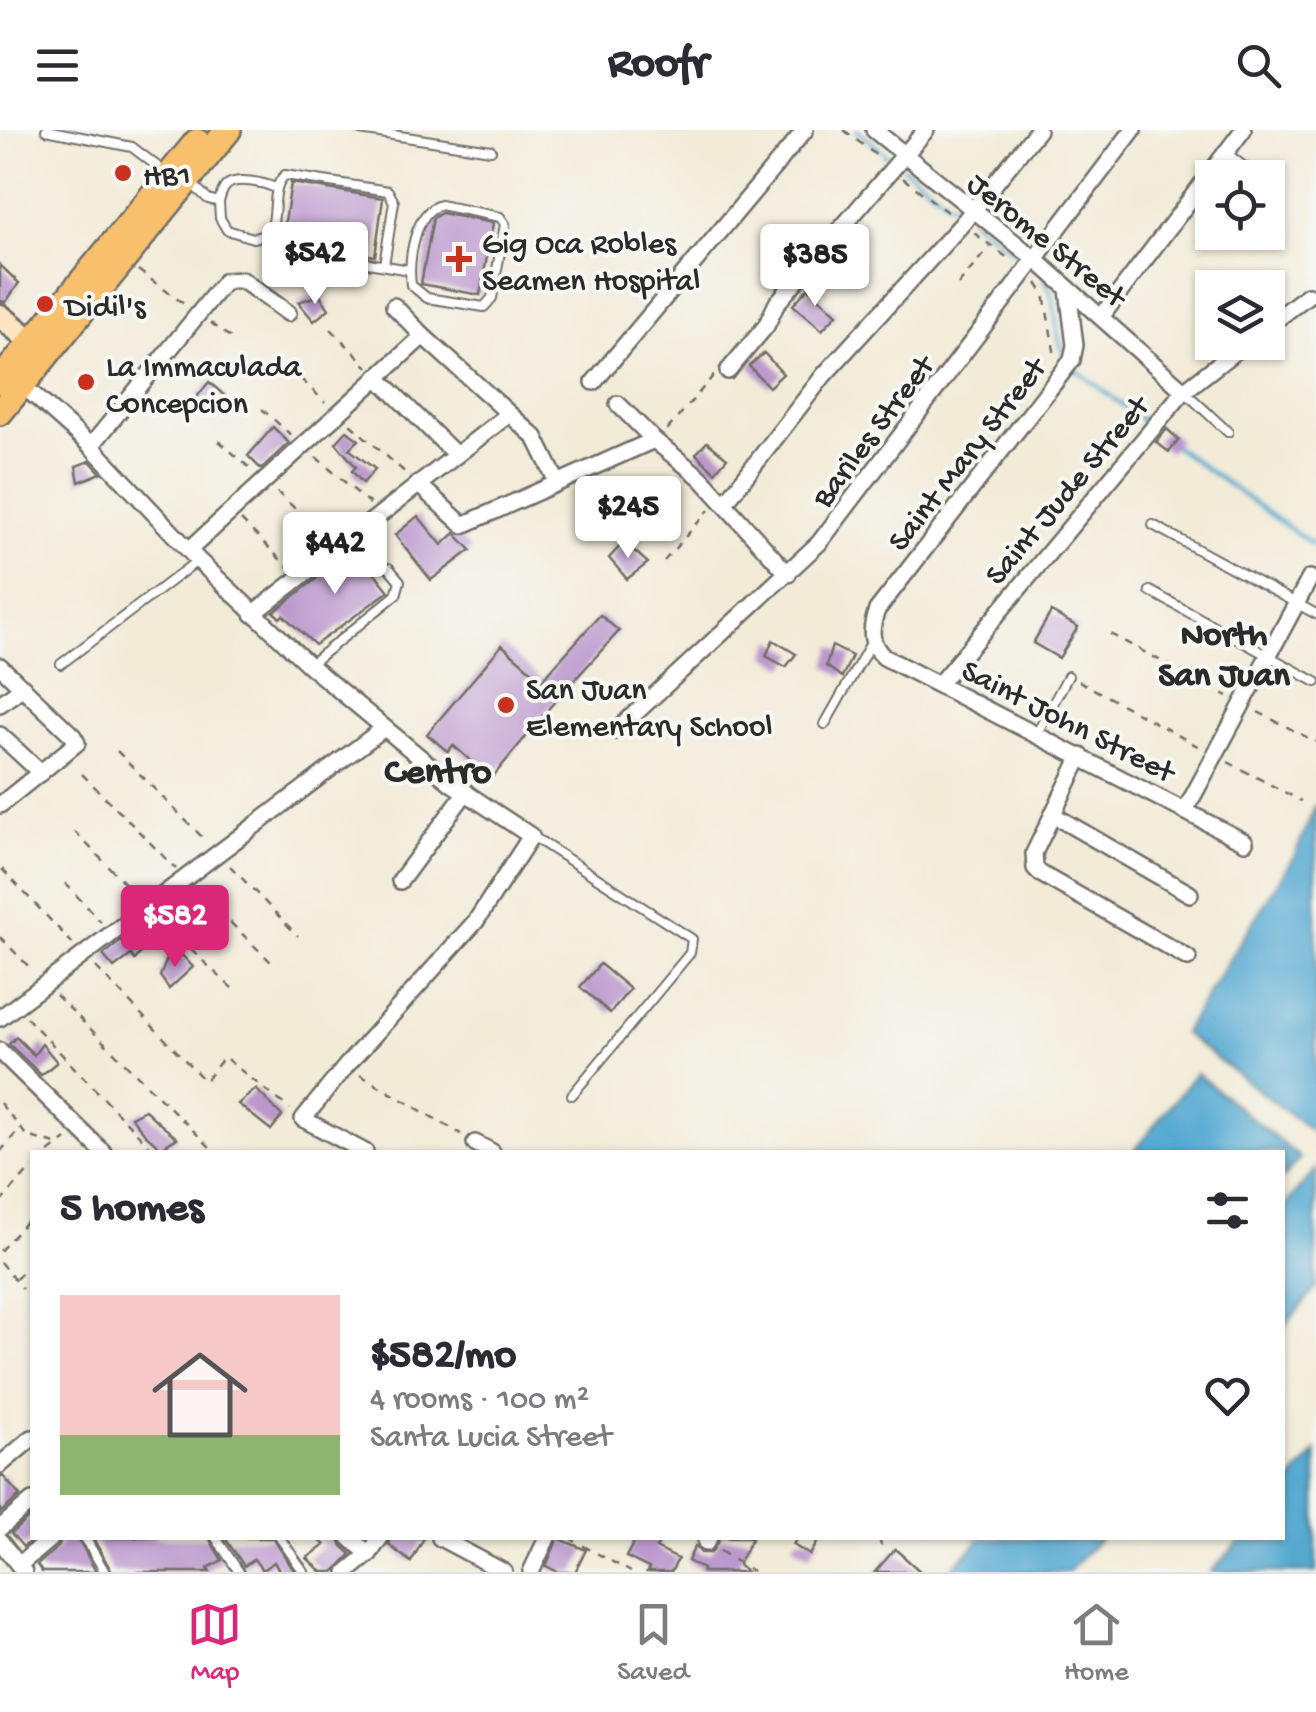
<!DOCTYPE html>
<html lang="en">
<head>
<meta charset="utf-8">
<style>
	:root { --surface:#fff; --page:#f2f2f3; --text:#2b2b33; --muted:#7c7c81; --line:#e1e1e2; --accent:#db2777 }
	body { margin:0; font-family:"Gochi Hand",sans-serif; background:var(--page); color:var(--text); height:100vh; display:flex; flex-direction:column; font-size:38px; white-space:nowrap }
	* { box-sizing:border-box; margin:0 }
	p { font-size:32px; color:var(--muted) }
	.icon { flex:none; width:55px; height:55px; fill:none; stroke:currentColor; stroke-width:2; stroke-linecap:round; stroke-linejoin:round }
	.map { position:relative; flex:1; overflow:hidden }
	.panel { position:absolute; left:30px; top:1020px; width:1255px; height:390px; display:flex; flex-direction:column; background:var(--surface); border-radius:0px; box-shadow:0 2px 8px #0004 }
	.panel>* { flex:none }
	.controls { position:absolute; left:1195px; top:30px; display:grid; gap:20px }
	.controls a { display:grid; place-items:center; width:90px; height:90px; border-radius:0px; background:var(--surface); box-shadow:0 2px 8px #0004; font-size:50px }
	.price { position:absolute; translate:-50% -85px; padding:0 22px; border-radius:10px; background:#fff; color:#222; font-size:32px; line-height:65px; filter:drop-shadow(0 2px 5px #0008) }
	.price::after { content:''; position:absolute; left:50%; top:60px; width:30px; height:22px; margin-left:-15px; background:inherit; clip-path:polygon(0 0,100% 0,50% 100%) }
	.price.active { background:var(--accent); color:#fff }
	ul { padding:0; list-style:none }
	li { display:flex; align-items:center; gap:30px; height:250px; padding:0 30px }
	li span { display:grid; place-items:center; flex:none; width:280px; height:200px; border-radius:0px; color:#555 }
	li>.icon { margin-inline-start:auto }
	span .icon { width:120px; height:120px; fill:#fffc; stroke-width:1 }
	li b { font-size:42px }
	h2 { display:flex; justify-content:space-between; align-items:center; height:120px; padding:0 30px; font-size:42px }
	header { display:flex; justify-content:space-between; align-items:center; height:130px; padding:0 30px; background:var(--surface); font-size:45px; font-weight:700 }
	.tab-bar { display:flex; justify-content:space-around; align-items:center; height:140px; border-top:2px solid var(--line); background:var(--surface); font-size:28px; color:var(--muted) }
	.tab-bar a { display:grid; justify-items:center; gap:5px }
	.tab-bar .active { color:var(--accent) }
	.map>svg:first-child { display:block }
</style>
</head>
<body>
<header><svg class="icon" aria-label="menu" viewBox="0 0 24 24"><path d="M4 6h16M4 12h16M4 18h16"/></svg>Roofr<svg class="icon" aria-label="search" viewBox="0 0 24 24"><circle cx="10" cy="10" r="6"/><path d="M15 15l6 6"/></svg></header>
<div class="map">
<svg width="1316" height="1442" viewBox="0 0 1316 1442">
	<rect width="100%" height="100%" fill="#f6f6f2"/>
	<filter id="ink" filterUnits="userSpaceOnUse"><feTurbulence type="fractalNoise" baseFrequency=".01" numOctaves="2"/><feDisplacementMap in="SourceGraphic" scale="20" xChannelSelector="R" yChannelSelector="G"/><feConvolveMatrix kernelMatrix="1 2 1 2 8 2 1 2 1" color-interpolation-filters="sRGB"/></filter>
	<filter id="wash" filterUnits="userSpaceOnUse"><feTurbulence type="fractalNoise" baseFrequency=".0048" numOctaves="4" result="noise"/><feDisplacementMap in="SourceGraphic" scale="40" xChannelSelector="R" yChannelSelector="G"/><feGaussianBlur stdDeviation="2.25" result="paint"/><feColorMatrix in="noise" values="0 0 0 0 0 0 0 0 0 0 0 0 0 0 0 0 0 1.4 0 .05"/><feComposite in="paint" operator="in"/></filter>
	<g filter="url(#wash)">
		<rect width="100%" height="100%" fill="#f2ebd8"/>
		<g fill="#55a9d1" stroke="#406a7e" stroke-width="2.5">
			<path d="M 1316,674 L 1316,1004 L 1183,903 L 1295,725 Z"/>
			<path d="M 1196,943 L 1300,1028 L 1283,1048 L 1282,1022 L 1133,1022 Z"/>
			<path d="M 1316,1039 L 1316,1158 L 1283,1198 L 1283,1078 Z"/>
			<path d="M 1316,1322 L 1316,1442 L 1211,1442 L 1243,1408 L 1282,1408 L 1283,1361 Z"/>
			<path d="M 983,1408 L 1100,1408 L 1068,1442 L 948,1442 Z"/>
		</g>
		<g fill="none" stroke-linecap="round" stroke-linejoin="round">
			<g stroke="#55a9d1" stroke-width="4">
				<path d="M 857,0 L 892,29"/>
				<path d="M 903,37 L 963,83"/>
				<path d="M 971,89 L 1019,126"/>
				<path d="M 1044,148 C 1061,174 1052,203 1066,229"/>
				<path d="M 1075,239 L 1148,295"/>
				<path d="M 1174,316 L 1316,417"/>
				<path d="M 977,1408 L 982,1409"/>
			</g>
		</g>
		<g id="blocks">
			<g fill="#bb97cd">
				<path d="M 291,53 L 383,68 L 375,126 L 282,111 Z"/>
				<path d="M 441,83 L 493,93 L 480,165 L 421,154 L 433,88 Z"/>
				<path d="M 0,135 L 19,153 L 6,172 L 0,171 Z"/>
				<path d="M 808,158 L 837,184 L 822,200 L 793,175 Z"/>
				<path d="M 320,165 L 329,179 L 314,191 L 298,172 Z"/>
				<path d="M 764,223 L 783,244 L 769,257 L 749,236 Z"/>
				<path d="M 209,252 L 225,266 L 209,280 L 196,268 Z"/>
				<path d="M 273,297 L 289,313 L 261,339 L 248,326 Z"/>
				<path d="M 1167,299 L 1179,310 L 1169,322 L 1156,312 Z"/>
				<path d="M 347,301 L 359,310 L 349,319 L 375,339 L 363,353 L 352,341 L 356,337 L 336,313 Z"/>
				<path d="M 707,312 L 727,328 L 715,342 L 696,324 Z"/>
				<path d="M 90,331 L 101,343 L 79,352 L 76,336 Z"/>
				<path d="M 619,348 L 629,360 L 612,375 L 597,359 Z"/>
				<path d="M 418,386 L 442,415 L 455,403 L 471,420 L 431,450 L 395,405 Z"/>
				<path d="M 364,411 L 371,420 L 362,427 L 389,461 L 315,515 L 283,485 L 280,488 L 274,482 Z"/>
				<path d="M 624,412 L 648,433 L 627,449 L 609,428 Z"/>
				<path d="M 1051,482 L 1078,497 L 1059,528 L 1033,513 Z"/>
				<path d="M 600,485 L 619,501 L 550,577 L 491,649 L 453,615 L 448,622 L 427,604 L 502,515 L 542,550 Z"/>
				<path d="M 773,510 L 796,524 L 786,537 L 766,526 Z"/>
				<path d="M 832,516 L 852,526 L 842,547 L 826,536 Z"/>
				<path d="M 135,800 L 147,815 L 135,830 L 131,825 L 114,838 L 103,825 Z"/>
				<path d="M 179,822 L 193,837 L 169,859 L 160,846 L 167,829 Z"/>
				<path d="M 600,834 L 630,859 L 610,883 L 580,857 Z"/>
				<path d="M 16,907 L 34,925 L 42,914 L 57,932 L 41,945 L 9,914 Z"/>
				<path d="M 256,959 L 282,986 L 271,1000 L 238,974 Z"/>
				<path d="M 145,980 L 159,993 L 177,1008 L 161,1018 L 145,1004 L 131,987 Z"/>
				<path d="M 0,1346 L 3,1346 L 20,1366 L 0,1383 Z"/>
				<path d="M 32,1385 L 34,1408 L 23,1417 L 11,1403 Z"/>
				<path d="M 62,1408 L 78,1408 L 96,1442 L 42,1442 L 37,1435 L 59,1416 Z"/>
				<path d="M 93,1408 L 209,1408 L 222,1430 L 208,1438 L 210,1442 L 112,1442 Z"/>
				<path d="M 225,1408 L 273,1408 L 295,1442 L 280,1442 L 274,1432 L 262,1440 L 254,1429 L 244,1436 Z"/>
				<path d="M 317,1408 L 339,1408 L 342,1416 L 351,1424 L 334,1442 L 322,1442 L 307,1428 L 325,1415 Z"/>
				<path d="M 391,1408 L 424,1408 L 411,1432 L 389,1415 Z"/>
				<path d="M 558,1408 L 586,1420 L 575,1442 L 558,1442 L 546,1436 Z"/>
				<path d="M 636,1408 L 662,1408 L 656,1418 L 678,1429 L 671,1442 L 647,1442 L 649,1438 L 626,1427 Z"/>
				<path d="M 720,1408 L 752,1408 L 738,1434 L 746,1442 L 702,1442 L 703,1439 L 688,1431 L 695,1416 L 701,1423 L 711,1423 Z"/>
				<path d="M 797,1408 L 820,1408 L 810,1425 L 793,1415 Z"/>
				<path d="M 895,1419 L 921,1442 L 875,1442 Z"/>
			</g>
		</g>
	</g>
	<g filter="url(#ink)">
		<use href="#blocks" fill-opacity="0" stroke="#716e68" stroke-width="2.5"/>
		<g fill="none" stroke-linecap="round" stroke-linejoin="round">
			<g stroke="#716e68" stroke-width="12">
				<g id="lane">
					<path d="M 46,0 L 132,17 L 166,43"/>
					<path d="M 360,0 L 491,20"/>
					<path d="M 1226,23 L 1259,48"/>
					<path d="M 191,53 L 208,69 L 219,72 L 220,88 L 227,100 L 253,108 L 268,105 C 280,85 269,59 285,45 L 388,61 L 394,72 L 384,135"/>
					<path d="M 1268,53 L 1271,56"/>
					<path d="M 219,72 C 220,68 223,59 226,56 C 235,46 265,53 275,58"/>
					<path d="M 440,75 L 500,87 L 505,94 L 492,168 L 484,177 L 427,168 L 411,155 C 408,132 414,82 440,75 Z"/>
					<path d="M 268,105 L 278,118 L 410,140"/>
					<path d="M 1184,261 L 1228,302"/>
					<path d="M 1153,395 L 1316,484"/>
					<path d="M 1150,461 L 1316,552"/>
					<path d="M 61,534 L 197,431"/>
					<path d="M 309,535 L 396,465 L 400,451 L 389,438"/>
					<path d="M 825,594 L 872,511"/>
					<path d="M 1037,603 L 1068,546"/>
					<path d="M 532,706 L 692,809 L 690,823 L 572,965"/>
					<path d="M 85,1408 L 105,1442"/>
					<path d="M 216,1408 L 239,1442"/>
					<path d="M 280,1408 L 304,1442"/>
				</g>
			</g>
			<g stroke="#716e68" stroke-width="20">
				<g id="street">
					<path d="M 874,0 L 1035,129 L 1184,261"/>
					<path d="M 1068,160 L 1075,215 L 1072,230 L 877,480 C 870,498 869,514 884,527 L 1245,712"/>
					<path d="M 394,176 L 423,206 L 535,307 L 557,352"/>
					<path d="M 1101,187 L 1243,0"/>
					<path d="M 1268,196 L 1308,165"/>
					<path d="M 728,241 L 766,196 L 777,173 L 926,0"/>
					<path d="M 377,247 L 455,324"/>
					<path d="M 19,252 L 91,316 L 198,430 L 309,535 L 451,653 L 531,706 L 476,791 L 346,936 L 303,989 L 365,1022"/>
					<path d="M 594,252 L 805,0"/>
					<path d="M 618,274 L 654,310 L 701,348 L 788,444"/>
					<path d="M 91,316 L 225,151 L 242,150 L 288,183"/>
					<path d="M 418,354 L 463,395 L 654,310"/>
					<path d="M 725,373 L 824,245 L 962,94 L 1038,0"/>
					<path d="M 189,420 L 423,206"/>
					<path d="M 253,484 L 509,284"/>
					<path d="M 0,536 L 73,606 L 77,613 L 0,675"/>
					<path d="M 939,554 L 1184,261 L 1247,212"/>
					<path d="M 0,574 L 23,557"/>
					<path d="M 616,601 L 819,413 L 1133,0"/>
					<path d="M 0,605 L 41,643"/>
					<path d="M 1081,626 L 1034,723 L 1035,738 L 1041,744 L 1188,828"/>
					<path d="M 1186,679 L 1310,448"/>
					<path d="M 1053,685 L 1190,764"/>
					<path d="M 400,751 L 466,662"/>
					<path d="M 0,888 L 384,598"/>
					<path d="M 0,921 L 103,1022"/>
					<path d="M 475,1013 L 492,1022"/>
					<path d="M 0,1335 L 32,1308"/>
					<path d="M 0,1398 L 32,1371"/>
					<path d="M 350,1408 L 369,1424"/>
					<path d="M 440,1408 L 504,1442"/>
					<path d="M 0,1411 L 24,1442"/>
					<path d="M 706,1413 L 709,1408"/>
					<path d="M 19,1435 L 51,1408"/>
					<path d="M 347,1442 L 369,1424 L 380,1408"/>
					<path d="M 531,1442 L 547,1408"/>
				</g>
			</g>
			<g stroke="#716e68" stroke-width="28">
				<path id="secondary" d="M 0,186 L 44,221"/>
			</g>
			<g stroke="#716e68" stroke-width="30">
				<g id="primary">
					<path d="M 0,251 L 197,12"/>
					<path d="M 0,282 L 228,0"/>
				</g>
			</g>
			<g stroke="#716e68" stroke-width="2.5" stroke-dasharray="8 8" stroke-linecap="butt">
				<path d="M 844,0 L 882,30"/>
				<path d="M 903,48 L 952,86"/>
				<path d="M 974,103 L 1012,131"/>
				<path d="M 138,140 L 184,174"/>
				<path d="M 1037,153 L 1044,164 L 1055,226"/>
				<path d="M 958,155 L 990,116"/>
				<path d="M 211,193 L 234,210"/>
				<path d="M 331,199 L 368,237"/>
				<path d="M 301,249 L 325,272"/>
				<path d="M 262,279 L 291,305"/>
				<path d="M 350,294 L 408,345"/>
				<path d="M 667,300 L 714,245"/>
				<path d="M 219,311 L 252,340"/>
				<path d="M 316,327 L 370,374"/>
				<path d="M 277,362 L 326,407"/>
				<path d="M 241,390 L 288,437"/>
				<path d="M 664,431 L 709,380"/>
				<path d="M 1110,504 L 1228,566"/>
				<path d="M 1079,551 L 1203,619"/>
				<path d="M 1258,582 L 1316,612"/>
				<path d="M 117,621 L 207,712"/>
				<path d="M 1228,632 L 1301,671"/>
				<path d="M 82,644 L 176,739"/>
				<path d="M 75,702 L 137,766"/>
				<path d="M 230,736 L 298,806"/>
				<path d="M 2,739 L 73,814"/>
				<path d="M 65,753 L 101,792"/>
				<path d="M 196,759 L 272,833"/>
				<path d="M 163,781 L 190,819 L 233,859"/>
				<path d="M 0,807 L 33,841"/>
				<path d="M 96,837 L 205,951 L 224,927 L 290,979"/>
				<path d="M 56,865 L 215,1022"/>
				<path d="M 26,887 L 155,1022"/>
				<path d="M 360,945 L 461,1004"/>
				<path d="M 0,973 L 27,1006 L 59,1015"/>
				<path d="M 0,1022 L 19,1000"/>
				<path d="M 49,1022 L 66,1009"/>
				<path d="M 0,1073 L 32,1037"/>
				<path d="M 0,1121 L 32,1085"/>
				<path d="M 0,1132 L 22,1159"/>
				<path d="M 16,1149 L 32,1132"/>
				<path d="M 569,1408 L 631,1442"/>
				<path d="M 879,1408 L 882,1419"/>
				<path d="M 720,1421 L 753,1442"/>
			</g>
			<use href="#lane" stroke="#fff" stroke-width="8"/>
			<use href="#street" stroke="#fff" stroke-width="15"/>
			<use href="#secondary" stroke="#fce5c4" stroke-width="22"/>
			<use href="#primary" stroke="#f8bf6c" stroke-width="25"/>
		</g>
	</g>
	<g fill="#c8321e" stroke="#f6f6f2" stroke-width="4">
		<circle cx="123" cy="43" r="10"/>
		<path d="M454 114h10v10h10v10h-10v10h-10v-10h-10v-10h10z"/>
		<circle cx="45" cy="174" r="10"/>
		<circle cx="86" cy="252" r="10"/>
		<circle cx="506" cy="575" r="10"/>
	</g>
	<g text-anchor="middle" stroke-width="8" stroke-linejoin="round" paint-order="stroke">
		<g font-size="32" fill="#2b2b2b" stroke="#f6f6f2" text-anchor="start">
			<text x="143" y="54">HB1</text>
			<text x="482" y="122">Gig Oca Robles<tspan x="482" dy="37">Seamen Hospital</tspan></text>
			<text x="65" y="185">Didil's</text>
			<text x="106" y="245">La Immaculada<tspan x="106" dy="37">Concepcion</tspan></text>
			<text x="526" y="568">San Juan<tspan x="526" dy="37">Elementary School</tspan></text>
		</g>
		<g font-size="32" fill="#2b2b2b" stroke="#f6f6f2">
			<text transform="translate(1048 108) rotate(39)" y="11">Jerome Street</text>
			<text transform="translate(871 300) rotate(-53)" y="11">Bariles Street</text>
			<text transform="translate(965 323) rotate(-52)" y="11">Saint Mary Street</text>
			<text transform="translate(1065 359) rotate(-50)" y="11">Saint Jude Street</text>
			<text transform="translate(1069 589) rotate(27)" y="11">Saint John Street</text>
		</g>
		<g font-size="35" font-weight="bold" fill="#2b2b2b" stroke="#f6f6f2">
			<text x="1224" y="514">North<tspan x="1224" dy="40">San Juan</tspan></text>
		</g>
		<g font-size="38" font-weight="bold" fill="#2b2b2b" stroke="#f6f6f2">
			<text x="438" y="651">Centro</text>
		</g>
	</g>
</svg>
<div class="controls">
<a><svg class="icon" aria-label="locate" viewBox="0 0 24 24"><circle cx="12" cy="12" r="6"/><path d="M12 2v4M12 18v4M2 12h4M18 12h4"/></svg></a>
<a><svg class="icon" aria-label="layers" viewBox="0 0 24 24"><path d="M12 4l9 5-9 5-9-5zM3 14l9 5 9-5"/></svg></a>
</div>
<b class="price" style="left:315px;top:177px">$542</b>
<b class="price" style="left:815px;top:179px">$385</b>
<b class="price" style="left:628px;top:431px">$245</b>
<b class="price" style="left:335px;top:467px">$442</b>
<b class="price active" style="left:175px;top:840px">$582</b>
<section class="panel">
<h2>5 homes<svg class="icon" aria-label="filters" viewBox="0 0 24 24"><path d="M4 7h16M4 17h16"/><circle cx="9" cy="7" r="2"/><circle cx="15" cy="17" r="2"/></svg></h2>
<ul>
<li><span style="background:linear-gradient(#f6c9c9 70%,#8fb573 0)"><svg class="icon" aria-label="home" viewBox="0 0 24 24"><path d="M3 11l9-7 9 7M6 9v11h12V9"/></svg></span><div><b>$582/mo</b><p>4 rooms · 100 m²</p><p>Santa Lucia Street</p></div><svg class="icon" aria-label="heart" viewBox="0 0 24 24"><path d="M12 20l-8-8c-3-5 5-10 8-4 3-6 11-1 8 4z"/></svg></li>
</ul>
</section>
</div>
<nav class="tab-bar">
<a class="active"><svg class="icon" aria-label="map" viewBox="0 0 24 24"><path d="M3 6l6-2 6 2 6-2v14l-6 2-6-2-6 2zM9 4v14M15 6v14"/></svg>Map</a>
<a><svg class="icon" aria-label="saved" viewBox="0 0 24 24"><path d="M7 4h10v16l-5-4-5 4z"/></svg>Saved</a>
<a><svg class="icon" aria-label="home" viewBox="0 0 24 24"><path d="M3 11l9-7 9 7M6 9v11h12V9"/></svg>Home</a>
</nav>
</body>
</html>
